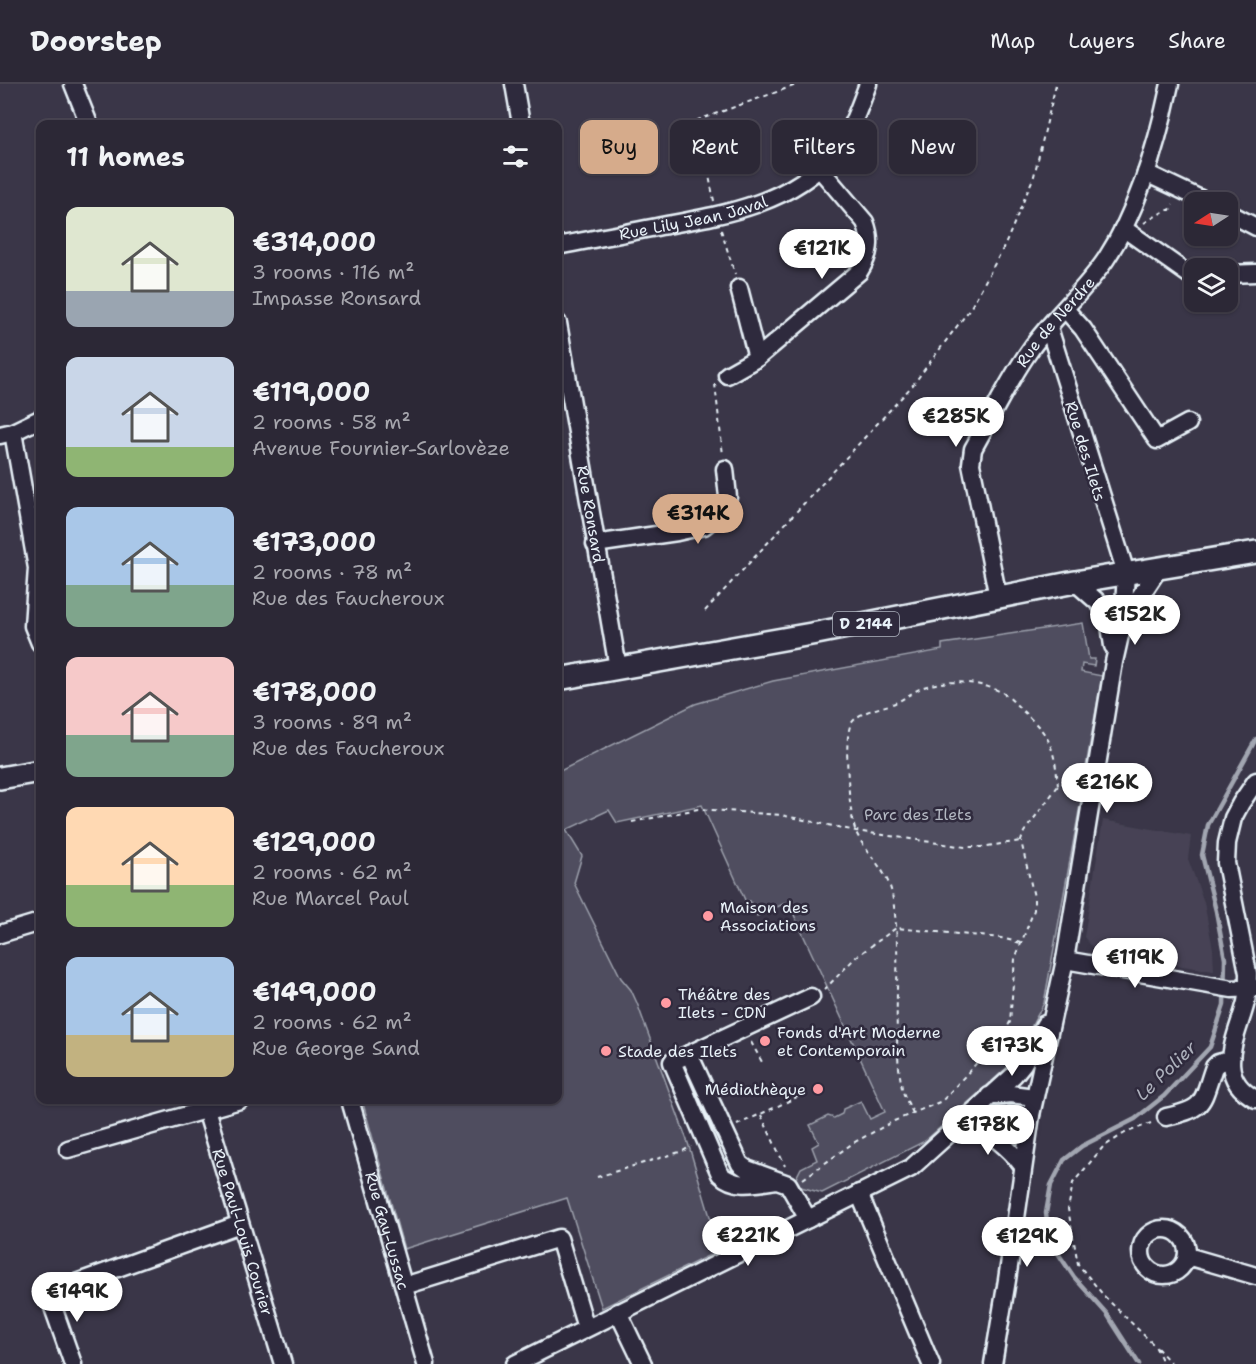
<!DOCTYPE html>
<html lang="en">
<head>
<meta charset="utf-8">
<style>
	:root { --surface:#2c2836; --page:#34303e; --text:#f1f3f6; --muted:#a6a6ad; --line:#484451; --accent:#d6ab8b }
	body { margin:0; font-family:"Shantell Sans",sans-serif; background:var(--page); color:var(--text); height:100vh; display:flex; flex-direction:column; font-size:22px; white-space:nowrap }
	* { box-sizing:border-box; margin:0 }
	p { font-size:20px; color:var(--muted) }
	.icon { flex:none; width:33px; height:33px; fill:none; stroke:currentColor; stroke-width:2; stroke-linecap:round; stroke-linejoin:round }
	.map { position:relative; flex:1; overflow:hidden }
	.drawer { position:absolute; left:36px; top:36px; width:526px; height:984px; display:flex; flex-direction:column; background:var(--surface); border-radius:12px; box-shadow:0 2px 4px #0004,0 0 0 2px var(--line) }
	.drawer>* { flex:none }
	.top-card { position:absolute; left:580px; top:36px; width:570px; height:54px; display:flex; gap:12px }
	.needle { width:39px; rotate:258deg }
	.fabs { position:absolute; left:1184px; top:108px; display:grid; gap:12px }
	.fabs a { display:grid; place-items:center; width:54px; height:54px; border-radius:12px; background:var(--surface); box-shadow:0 2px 4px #0004,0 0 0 2px var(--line); font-size:30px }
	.price { position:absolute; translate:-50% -51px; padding:0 14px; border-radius:21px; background:#fff; color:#222; font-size:20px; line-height:39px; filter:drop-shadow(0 2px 3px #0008) }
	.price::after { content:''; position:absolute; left:50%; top:36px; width:18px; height:14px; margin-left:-9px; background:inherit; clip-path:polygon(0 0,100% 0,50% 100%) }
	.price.on { background:var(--accent); color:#111 }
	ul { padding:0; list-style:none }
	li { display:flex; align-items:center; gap:18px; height:150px; padding:0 30px }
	li span { display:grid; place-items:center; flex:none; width:168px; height:120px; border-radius:12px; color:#555 }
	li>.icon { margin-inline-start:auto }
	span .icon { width:72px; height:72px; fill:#fffc; stroke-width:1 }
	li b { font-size:26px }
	h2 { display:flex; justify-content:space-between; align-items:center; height:72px; padding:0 30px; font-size:26px }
	.pill { padding:0 21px; border-radius:12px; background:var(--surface); box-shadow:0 2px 4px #0004,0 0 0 2px var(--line); font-size:21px; line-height:54px }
	.pill.on { background:var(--accent); color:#111 }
	header { display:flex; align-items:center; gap:36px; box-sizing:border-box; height:84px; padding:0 30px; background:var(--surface); border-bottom:2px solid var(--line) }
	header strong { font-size:28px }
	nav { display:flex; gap:33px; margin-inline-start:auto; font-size:21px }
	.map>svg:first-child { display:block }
</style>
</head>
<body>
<header>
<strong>Doorstep</strong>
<nav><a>Map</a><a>Layers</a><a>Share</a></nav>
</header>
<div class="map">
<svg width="1256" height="1280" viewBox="0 0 1256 1280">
	<rect width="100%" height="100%" fill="#3a3648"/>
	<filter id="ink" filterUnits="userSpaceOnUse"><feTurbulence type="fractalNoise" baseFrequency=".0167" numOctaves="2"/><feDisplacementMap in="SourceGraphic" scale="12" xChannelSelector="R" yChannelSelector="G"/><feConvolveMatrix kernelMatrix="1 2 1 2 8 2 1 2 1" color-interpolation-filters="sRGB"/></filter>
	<g filter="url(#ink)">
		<path fill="#464354" d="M 1103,736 L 1191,752 L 1188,775 L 1204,818 L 1213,865 L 1214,887 L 1096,868 L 1084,853 Z"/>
		<path fill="#504e5f" stroke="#9ca0ac" stroke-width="1.5" d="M 1083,539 L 1089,575 L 1095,575 L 1094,582 L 1082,580 L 1081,588 L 1102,592 L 1085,688 L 1083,689 L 1080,703 L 1083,705 L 1044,919 L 1011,980 L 925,1057 L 822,1109 L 801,1103 L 796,1094 L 801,1084 L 817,1076 L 812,1063 L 819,1059 L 810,1041 L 828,1032 L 834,1034 L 842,1030 L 843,1025 L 861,1017 L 870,1035 L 885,1028 L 788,818 L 757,832 L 750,817 L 746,818 L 702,721 L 617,739 L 609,726 L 566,746 L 582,772 L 574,799 L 621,894 L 631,906 L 637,919 L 688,1059 L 720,1166 L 602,1224 L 567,1114 L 404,1165 L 362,1016 L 558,1016 L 558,688 L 695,620 L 773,597 L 942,566 L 942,560 Z"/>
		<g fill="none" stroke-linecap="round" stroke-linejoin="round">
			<path stroke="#a2a6b1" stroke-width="4.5" d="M 1139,1280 L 1107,1230 L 1074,1193 L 1049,1156 L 1046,1129 L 1051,1101 L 1064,1076 L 1082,1062 L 1135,1035 L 1164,1012 L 1210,963 L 1224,921 L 1225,875 L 1216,827 L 1202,771 L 1208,741 L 1256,655"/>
			<g stroke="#e8f1f8" stroke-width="21">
				<g id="minor">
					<path d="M 73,0 L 89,40"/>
					<path d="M 514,0 L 521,40"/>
					<path d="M 1146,89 L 1207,118"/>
					<path d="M 1227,128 L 1256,143"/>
					<path d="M 1123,144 L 1191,192 L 1194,192"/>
					<path id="s1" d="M 558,162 C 592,155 627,149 661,142 C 722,131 792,120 834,69 C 851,49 859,24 868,0"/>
					<path d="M 1227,190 L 1256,189"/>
					<path d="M 739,204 L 757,274"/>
					<path d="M 1065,225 L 1083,245 L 1157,356 L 1188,339"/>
					<path id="s2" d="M 558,239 L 618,584"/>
					<path d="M 727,291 L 757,274 L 859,188 C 870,171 872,156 865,138 L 819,84"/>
					<path d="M 13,348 L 37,484 L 33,542 L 40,559"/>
					<path d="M 0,351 L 13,348 L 40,335"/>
					<path d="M 595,460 L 677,448 L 704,442 L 721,429 L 728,413 L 725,385"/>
					<path d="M 1075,498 L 1108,527 L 1113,562"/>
					<path id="s3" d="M 998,513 L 971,380 L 973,365 C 991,333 1008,297 1030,266 C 1052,234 1084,208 1106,175 C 1138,126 1158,57 1170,0"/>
					<path d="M 1123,538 L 1159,484"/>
					<path d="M 1256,697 L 1241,719 L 1233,734 L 1227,759 L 1226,779 L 1248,889 C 1248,899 1248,908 1246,918 C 1238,951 1212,993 1256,1015"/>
					<path d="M 0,850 L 40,838"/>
					<path d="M 1065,876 L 1232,905 L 1256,904"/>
					<path d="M 689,970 L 811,913"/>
					<path d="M 989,1012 L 1011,1010 L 1034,1013"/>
					<path id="s4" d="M 203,1016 L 283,1280"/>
					<path id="s5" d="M 350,1016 L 426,1280"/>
					<path d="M 1166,1033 C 1206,1024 1201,1020 1214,983 L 1218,979 L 1230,976"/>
					<path d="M 968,1040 C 990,1048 1009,1064 1023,1082"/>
					<path d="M 960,1044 C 981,1036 1008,1027 1031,1031"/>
					<path d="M 68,1065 L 240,1016"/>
					<path d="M 776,1096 C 757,1099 735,1105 720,1090 L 672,978 L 689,970 L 740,1080 L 747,1085 L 788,1100 L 808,1135"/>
					<path d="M 859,1109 L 931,1280"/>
					<circle cx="1164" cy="1168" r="23"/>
					<path d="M 1187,1172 L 1256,1192"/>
					<path d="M 404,1202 L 559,1154 L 586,1244"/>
					<path d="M 618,1228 L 643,1280"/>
					<path d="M 73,1280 L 48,1209 L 240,1140"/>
					<path d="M 515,1280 L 911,1084 L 1014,991 L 1023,980 L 1045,940"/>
					<path d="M 993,1280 L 1007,1196 L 1031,1031 L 1065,876 L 1114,578 L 1123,538 L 1126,489 L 1049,244"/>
				</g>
			</g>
			<g stroke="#e8f1f8" stroke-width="26">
				<g id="major">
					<path d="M 558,595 L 817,549 L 1075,498 L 1256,468"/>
					<path d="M 0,694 L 40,687"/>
				</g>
			</g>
			<g stroke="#e8f1f8" stroke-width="2" stroke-dasharray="4.5 4.5" stroke-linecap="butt">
				<path d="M 714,117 L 698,36 L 799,0"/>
				<path d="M 1144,139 L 1166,126 L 1170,126 L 1173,120"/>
				<path d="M 721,146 L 735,190"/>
				<path d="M 715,300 L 723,371"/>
				<path d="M 705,527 L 912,302 L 970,225 L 1005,161 L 1034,92 L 1056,0"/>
				<path d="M 632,738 L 698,725 L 781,731 L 856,747 L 965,763 L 981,763 L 1021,757"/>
				<path d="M 824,906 L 856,873 L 896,844 L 1001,854 L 1021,859"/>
				<path d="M 751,958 L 762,978"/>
				<path d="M 913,1029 C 909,1021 904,1013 902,1004 C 890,940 904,874 892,810 C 887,785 866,770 856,748 C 849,732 843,654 851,640 C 858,627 882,624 895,619 C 906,614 916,605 927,602 C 949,595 983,598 1003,609 C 1011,614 1019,624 1026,630 C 1035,639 1044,647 1049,658 C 1055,672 1057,688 1058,702"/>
				<path d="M 761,1031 L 785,1082"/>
				<path d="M 1151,1039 L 1125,1049 L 1103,1063 L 1073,1099 L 1068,1125 L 1078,1180 L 1104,1212 L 1155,1262 L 1161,1274 L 1161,1280"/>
				<path d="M 737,1041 L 808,1008"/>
				<path d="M 597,1093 L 683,1067 L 691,1062"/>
				<path d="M 803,1095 L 853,1059 L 894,1037 L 942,1017 L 1005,948 L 1010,938 L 1015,875 L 1034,826 L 1034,813 L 1021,757 L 1024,748 L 1058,702 L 1077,691 L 1080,693"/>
				<path d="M 1157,1264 L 1172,1280"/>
			</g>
			<use href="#minor" stroke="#2f2a3d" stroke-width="16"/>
			<use href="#major" stroke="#2f2a3d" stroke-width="21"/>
		</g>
	</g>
	<g fill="#ff9aa2" stroke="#2f2a3d" stroke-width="2">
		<circle cx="708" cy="832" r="6"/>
		<circle cx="666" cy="919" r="6"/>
		<circle cx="765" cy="957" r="6"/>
		<circle cx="606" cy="967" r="6"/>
		<circle cx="818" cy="1005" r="6"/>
	</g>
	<g text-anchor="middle" stroke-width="5" stroke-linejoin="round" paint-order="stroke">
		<rect fill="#2f2a3d" stroke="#b0b5c0" stroke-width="1.5" x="833" y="528" width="66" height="24" rx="4.5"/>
		<g font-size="15" font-weight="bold" fill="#e8f1f8">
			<text x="866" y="545">D 2144</text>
		</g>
		<g font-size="16" fill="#e8f1f8" stroke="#2f2a3d">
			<text dy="6" stroke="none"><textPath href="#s1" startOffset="138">Rue Lily Jean Javal</textPath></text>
			<text dy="6" stroke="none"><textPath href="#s3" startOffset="303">Rue de Nerdre</textPath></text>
			<text transform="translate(1086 367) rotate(73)" y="6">Rue des Ilets</text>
			<text dy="6" stroke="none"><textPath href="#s2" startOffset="194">Rue Ronsard</textPath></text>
			<text dy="6" stroke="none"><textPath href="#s4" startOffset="138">Rue Paul-Louis Courier</textPath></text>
			<text dy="6" stroke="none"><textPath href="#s5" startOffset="136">Rue Gay-Lussac</textPath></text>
		</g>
		<g font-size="16" fill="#b3b8c2" stroke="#2f2a3d">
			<text x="918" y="736">Parc des Ilets</text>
		</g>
		<g font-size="16" fill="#e8f1f8" stroke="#2f2a3d" text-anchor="start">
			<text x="720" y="829">Maison des<tspan x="720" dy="18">Associations</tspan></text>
			<text x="678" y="916">Théâtre des<tspan x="678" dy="18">Ilets - CDN</tspan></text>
			<text x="777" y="954">Fonds d'Art Moderne<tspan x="777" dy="18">et Contemporain</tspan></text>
			<text x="618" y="973">Stade des Ilets</text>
			<text x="806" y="1011" text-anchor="end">Médiathèque</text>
		</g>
		<g font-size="18" font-style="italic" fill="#aeb2bd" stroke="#2f2a3d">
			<text transform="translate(1166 987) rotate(-44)" y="6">Le Polier</text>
		</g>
	</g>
</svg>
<div class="fabs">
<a><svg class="needle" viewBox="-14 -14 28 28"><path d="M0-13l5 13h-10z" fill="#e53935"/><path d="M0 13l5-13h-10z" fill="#a6a6ad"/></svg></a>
<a><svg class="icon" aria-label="layers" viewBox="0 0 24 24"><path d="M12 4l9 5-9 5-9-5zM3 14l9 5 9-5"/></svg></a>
</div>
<b class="price" style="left:822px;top:196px">€121K</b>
<b class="price" style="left:956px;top:364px">€285K</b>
<b class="price on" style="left:698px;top:461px">€314K</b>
<b class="price" style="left:1135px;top:562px">€152K</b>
<b class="price" style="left:1107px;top:730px">€216K</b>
<b class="price" style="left:1135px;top:905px">€119K</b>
<b class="price" style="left:1012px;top:993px">€173K</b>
<b class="price" style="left:988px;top:1072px">€178K</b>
<b class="price" style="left:748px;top:1183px">€221K</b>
<b class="price" style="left:1027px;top:1184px">€129K</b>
<b class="price" style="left:77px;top:1239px">€149K</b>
<div class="top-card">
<a class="pill on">Buy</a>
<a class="pill">Rent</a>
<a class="pill">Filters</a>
<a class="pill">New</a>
</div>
<section class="drawer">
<h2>11 homes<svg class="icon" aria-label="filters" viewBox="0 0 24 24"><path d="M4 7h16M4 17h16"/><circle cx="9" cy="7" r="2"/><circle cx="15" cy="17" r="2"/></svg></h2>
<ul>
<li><span style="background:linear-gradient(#dfe7d0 70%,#9aa5b1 0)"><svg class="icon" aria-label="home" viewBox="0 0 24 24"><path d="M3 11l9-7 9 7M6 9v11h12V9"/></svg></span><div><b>€314,000</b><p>3 rooms · 116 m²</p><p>Impasse Ronsard</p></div></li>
<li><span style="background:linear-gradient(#c9d6e8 75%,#8fb573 0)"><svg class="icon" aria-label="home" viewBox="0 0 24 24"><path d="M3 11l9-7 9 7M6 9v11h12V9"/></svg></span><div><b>€119,000</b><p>2 rooms · 58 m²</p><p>Avenue Fournier-Sarlovèze</p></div></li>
<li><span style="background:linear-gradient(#a9c7e8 65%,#7fa58c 0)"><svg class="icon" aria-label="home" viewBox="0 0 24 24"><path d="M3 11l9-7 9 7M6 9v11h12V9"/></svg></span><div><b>€173,000</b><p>2 rooms · 78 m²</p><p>Rue des Faucheroux</p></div></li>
<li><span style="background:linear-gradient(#f6c9c9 65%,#7fa58c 0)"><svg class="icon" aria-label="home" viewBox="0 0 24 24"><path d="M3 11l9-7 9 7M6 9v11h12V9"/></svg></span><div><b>€178,000</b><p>3 rooms · 89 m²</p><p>Rue des Faucheroux</p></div></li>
<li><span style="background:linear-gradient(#ffd9b3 65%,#8fb573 0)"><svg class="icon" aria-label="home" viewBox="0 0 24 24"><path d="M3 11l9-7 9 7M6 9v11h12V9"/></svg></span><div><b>€129,000</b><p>2 rooms · 62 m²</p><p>Rue Marcel Paul</p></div></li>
<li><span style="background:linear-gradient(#a9c7e8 65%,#c2b280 0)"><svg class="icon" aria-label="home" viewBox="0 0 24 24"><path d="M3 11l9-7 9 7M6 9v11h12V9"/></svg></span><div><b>€149,000</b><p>2 rooms · 62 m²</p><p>Rue George Sand</p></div></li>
</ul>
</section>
</div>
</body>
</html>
